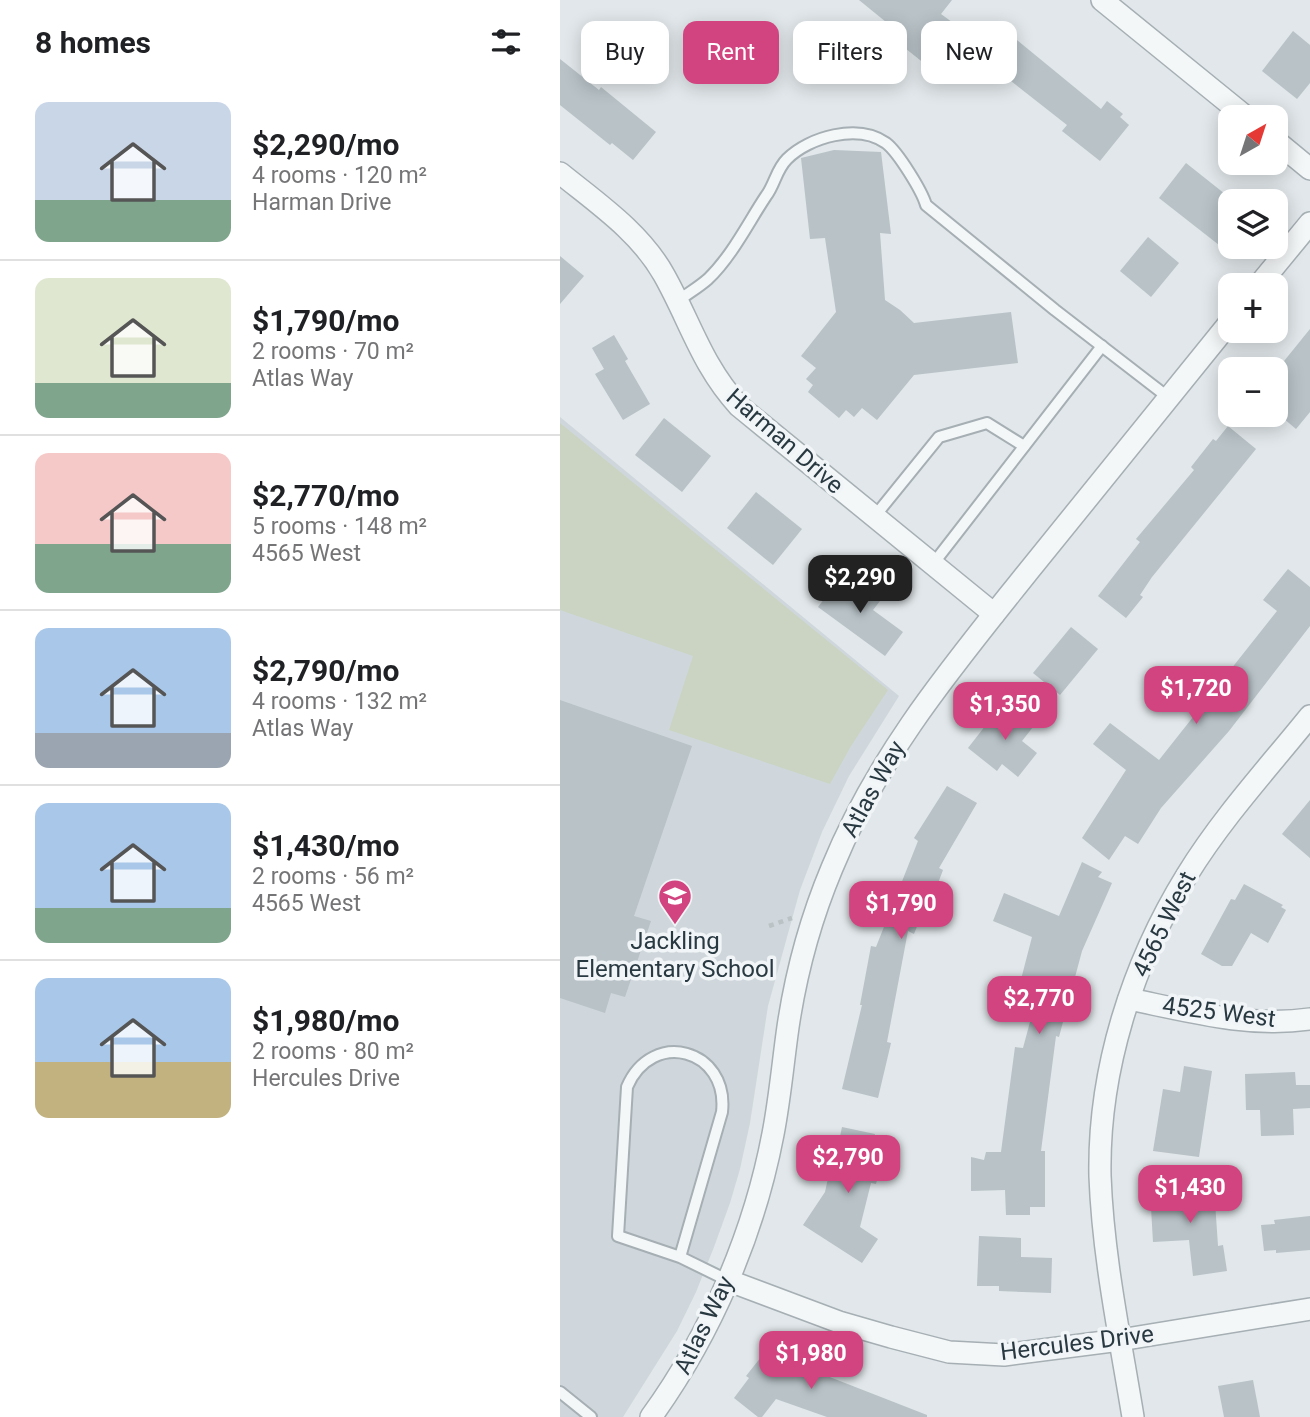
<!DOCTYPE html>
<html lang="en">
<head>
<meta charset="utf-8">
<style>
	:root { --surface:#fff; --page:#f2f2f2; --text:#202124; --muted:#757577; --line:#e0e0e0; --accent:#d2447f }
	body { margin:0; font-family:Roboto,sans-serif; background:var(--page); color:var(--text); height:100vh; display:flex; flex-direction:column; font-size:26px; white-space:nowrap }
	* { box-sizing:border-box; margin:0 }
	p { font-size:23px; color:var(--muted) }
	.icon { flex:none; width:38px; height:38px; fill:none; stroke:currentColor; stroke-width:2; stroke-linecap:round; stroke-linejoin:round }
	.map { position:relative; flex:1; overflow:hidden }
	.side { display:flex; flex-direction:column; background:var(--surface); width:560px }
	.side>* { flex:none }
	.banner { position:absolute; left:21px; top:21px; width:623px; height:63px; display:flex; gap:14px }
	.needle { width:46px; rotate:39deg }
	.fabs { position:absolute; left:658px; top:105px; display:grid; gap:14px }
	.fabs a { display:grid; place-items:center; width:70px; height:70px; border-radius:14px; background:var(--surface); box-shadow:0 4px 18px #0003; font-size:35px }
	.price { position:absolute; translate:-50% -60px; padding:0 16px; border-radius:14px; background:var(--accent); color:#fff; font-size:23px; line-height:46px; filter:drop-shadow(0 2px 4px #0008) }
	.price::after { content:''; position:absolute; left:50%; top:42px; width:21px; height:16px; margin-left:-10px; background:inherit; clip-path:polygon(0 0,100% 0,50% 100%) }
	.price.on { background:#222; color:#fff }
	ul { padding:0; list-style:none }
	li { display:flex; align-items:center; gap:21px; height:175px; padding:0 35px }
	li+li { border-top:2px solid var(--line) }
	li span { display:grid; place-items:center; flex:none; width:196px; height:140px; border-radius:14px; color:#555 }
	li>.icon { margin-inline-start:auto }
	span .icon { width:84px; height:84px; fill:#fffc; stroke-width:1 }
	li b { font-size:30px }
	h2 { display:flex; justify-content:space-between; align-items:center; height:84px; padding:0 35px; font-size:30px }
	.tag { padding:0 24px; border-radius:14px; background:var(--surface); box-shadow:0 4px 18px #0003; font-size:24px; line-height:63px }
	.tag.on { background:var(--accent); color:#fff }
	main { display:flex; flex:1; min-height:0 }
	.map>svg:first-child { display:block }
</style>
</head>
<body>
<main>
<section class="side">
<h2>8 homes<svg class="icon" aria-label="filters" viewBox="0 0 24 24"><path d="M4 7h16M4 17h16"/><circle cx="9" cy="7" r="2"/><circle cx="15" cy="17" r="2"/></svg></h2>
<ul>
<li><span style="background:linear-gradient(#c9d6e8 70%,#7fa58c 0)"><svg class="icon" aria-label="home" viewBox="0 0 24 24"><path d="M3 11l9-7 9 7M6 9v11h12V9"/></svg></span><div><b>$2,290/mo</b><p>4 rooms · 120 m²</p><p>Harman Drive</p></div></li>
<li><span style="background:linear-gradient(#dfe7d0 75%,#7fa58c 0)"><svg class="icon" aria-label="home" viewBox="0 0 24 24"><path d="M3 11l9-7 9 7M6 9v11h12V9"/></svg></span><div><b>$1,790/mo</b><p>2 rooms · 70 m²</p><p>Atlas Way</p></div></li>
<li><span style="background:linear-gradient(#f6c9c9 65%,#7fa58c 0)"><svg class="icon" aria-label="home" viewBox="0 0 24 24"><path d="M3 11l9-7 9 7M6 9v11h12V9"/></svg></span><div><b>$2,770/mo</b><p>5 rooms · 148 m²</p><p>4565 West</p></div></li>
<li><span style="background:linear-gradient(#a9c7e8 75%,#9aa5b1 0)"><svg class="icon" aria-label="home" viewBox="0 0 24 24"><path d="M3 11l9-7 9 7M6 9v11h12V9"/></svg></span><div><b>$2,790/mo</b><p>4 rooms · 132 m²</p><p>Atlas Way</p></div></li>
<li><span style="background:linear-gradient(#a9c7e8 75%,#7fa58c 0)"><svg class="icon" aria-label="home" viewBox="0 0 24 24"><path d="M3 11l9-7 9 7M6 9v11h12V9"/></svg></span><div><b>$1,430/mo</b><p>2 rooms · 56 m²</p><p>4565 West</p></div></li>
<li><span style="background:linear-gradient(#a9c7e8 60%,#c2b280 0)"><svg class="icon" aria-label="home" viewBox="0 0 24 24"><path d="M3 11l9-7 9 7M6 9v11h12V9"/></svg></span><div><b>$1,980/mo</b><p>2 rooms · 80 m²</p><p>Hercules Drive</p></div></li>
</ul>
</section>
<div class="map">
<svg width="750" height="1417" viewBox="0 0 750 1417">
	<rect width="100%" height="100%" fill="#e1e7ea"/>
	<path fill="#cfd7dc" d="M 0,417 L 339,696 L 289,776 L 262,832 L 240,890 L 208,1006 L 190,1123 L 180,1169 L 170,1203 L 154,1247 L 136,1292 L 117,1331 L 63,1417 L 0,1417 Z"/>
	<path fill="#cbd4c2" d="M 0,423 L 328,690 L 291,746 L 270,784 L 109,730 L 133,656 L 0,610 Z"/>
	<g fill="#b8c2c7">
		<path d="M 299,0 L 392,0 L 381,14 L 396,25 L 365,64 L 321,29 L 326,22 Z"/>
		<path d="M 441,27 L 541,109 L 547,101 L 563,114 L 560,117 L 569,125 L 540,161 L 502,131 L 507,125 L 419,56 Z"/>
		<path d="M 733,31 L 750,45 L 750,83 L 737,99 L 702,71 Z"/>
		<path d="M 0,59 L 39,90 L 41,87 L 96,132 L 73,160 L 52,143 L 50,145 L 0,105 Z"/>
		<path d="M 274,150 L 321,152 L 331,234 L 320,233 L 325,300 L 340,310 L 354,323 L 451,312 L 458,363 L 354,375 L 317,420 L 302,408 L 294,417 L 286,410 L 279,418 L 248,392 L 253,385 L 246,379 L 256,368 L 241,356 L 276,312 L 265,238 L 250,239 L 241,158 Z"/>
		<path d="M 626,163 L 670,198 L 670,231 L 659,245 L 599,198 Z"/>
		<path d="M 588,237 L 619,263 L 591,297 L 560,271 Z"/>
		<path d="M 0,256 L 24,276 L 0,304 Z"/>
		<path d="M 750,329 L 750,412 L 736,429 L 716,412 L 716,371 Z"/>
		<path d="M 54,335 L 68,359 L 65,361 L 90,404 L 63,420 L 35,374 L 44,369 L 32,348 Z"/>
		<path d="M 104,418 L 151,456 L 122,492 L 75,455 Z"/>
		<path d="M 668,426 L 696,449 L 592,577 L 580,595 L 583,597 L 566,618 L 538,596 L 580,542 L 576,539 L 634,470 L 631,467 L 653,439 L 656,441 Z"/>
		<path d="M 196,492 L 242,529 L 213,565 L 167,528 Z"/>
		<path d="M 728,569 L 750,587 L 750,626 L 669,731 L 601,808 L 578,844 L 565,836 L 549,860 L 522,838 L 566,770 L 533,744 L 550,723 L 599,760 L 717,611 L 703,600 Z"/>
		<path d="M 283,574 L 320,601 L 313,610 L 343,632 L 325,656 L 258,607 Z"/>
		<path d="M 511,627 L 538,649 L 500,695 L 473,673 Z"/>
		<path d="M 0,700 L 132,746 L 74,916 L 91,921 L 65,997 L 51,993 L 45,1013 L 0,998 Z"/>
		<path d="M 443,703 L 473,727 L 462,741 L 477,753 L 458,777 L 442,764 L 437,771 L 408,748 Z"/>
		<path d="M 387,786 L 417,803 L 379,868 L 383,870 L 366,915 L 362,914 L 354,934 L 348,931 L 327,1042 L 331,1043 L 318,1098 L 282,1089 L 302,1005 L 300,1005 L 311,946 L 316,947 L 358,841 L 354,838 Z"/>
		<path d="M 750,800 L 750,858 L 722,834 Z"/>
		<path d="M 522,862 L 542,872 L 538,877 L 552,883 L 522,951 L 499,1037 L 496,1036 L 481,1151 L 485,1151 L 485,1207 L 470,1207 L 470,1215 L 446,1215 L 445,1190 L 411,1191 L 411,1157 L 424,1160 L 426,1152 L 441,1152 L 455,1047 L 463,1048 L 477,996 L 458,991 L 472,937 L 433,921 L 444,893 L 499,916 Z"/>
		<path d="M 684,884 L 723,905 L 721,907 L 726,910 L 708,943 L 691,933 L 672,966 L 662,966 L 641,954 L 671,899 L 675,900 Z"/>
		<path d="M 624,1066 L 652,1071 L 639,1157 L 593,1151 L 603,1089 L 620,1092 Z"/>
		<path d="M 735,1072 L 736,1085 L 750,1085 L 750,1108 L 733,1109 L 734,1135 L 701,1136 L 700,1110 L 686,1110 L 685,1074 Z"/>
		<path d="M 282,1127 L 315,1134 L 310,1157 L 322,1159 L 316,1184 L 311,1183 L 300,1227 L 318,1239 L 302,1263 L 243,1225 L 265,1192 L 274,1151 L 277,1151 Z"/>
		<path d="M 654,1187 L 658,1246 L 663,1245 L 667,1271 L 633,1276 L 629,1240 L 593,1242 L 590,1191 Z"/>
		<path d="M 750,1216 L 750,1250 L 716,1253 L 716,1250 L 704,1251 L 701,1225 L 715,1224 L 714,1220 Z"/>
		<path d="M 419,1236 L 461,1238 L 461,1257 L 492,1258 L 491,1293 L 439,1291 L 439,1286 L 417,1286 Z"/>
		<path d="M 212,1343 L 244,1367 L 367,1415 L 367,1417 L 267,1417 L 216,1399 L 202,1417 L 198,1417 L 174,1398 L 189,1378 L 186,1376 Z"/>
		<path d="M 693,1380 L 700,1417 L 664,1417 L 658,1386 Z"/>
	</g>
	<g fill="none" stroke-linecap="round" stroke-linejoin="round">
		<g stroke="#a6afb4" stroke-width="14">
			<g id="lane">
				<path d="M 118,301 C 127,294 139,287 148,279 C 172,256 188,223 206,196 C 215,184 216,170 227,159 C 249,137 298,123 326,143 C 338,152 362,191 366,205 L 495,310 L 609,398"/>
				<path d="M 315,516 L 379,437 L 427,423 L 464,446"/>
				<path d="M 373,564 L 542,346"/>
				<path d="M 120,1257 L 162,1112 C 169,1049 92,1028 67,1087 L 58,1236 L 120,1257 L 167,1280"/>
				<path d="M 0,1392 L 31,1417"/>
			</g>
		</g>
		<g stroke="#a6afb4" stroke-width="24">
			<g id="street">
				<path d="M 542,0 L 686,117"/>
				<path d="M 716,141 L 750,169"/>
				<path d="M 0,173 C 37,203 80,232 104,275 C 130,321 142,366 179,406 L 434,614"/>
				<path d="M 699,285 L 750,223"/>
				<path d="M 569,999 C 628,1011 689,1028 750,1019"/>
				<path d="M 167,1280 L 279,1322 L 331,1337 L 389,1352 L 444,1355 L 560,1340 L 750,1309"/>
				<path d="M 91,1417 C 151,1334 194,1234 213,1134 C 220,1098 223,1062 228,1027 C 236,973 251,918 272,868 C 318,755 392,667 467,573 C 535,489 603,405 670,322"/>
				<path d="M 573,1417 C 560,1337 543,1257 540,1176 C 538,1071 572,964 627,875 C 662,818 708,768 750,716"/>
			</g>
		</g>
		<path stroke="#bbc2c5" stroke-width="4.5" stroke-dasharray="5 5" stroke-linecap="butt" d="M 209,926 L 232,918"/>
		<use href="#lane" stroke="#f4f7f8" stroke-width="10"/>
		<use href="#street" stroke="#f4f7f8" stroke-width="21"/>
	</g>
	<defs>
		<g id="school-pin" transform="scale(1.75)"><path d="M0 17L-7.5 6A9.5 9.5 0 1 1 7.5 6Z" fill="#d2447f" stroke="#f1f5f7"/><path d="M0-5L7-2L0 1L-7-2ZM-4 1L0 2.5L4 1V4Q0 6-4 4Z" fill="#fff"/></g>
	</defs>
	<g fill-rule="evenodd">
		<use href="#school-pin" x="115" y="896"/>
	</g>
	<g text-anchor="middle" stroke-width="7" stroke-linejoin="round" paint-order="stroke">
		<g font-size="24" fill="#293942" stroke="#f1f5f7">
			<text transform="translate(225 441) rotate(41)" y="8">Harman Drive</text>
			<text transform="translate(313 789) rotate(-61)" y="8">Atlas Way</text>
			<text transform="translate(604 924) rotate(-64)" y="8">4565 West</text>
			<text transform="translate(659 1012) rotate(7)" y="8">4525 West</text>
			<text transform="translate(144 1325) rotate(-64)" y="8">Atlas Way</text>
			<text transform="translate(517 1343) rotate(-7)" y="8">Hercules Drive</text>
		</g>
		<g font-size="24" fill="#293942" stroke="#f1f5f7">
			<text x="115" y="949">Jackling<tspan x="115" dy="28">Elementary School</tspan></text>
		</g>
	</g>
</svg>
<div class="fabs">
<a><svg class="needle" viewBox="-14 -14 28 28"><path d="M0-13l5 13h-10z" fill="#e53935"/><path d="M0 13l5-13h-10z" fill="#757577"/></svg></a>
<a><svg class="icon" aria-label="layers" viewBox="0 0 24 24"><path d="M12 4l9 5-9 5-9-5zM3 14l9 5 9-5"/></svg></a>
<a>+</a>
<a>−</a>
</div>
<b class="price on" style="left:300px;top:615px">$2,290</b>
<b class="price" style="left:636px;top:726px">$1,720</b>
<b class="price" style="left:445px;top:742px">$1,350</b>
<b class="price" style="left:341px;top:941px">$1,790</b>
<b class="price" style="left:479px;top:1036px">$2,770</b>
<b class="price" style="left:288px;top:1195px">$2,790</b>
<b class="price" style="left:630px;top:1225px">$1,430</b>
<b class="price" style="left:251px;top:1391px">$1,980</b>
<div class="banner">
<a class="tag">Buy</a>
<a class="tag on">Rent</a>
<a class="tag">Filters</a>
<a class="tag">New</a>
</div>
</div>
</main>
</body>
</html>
